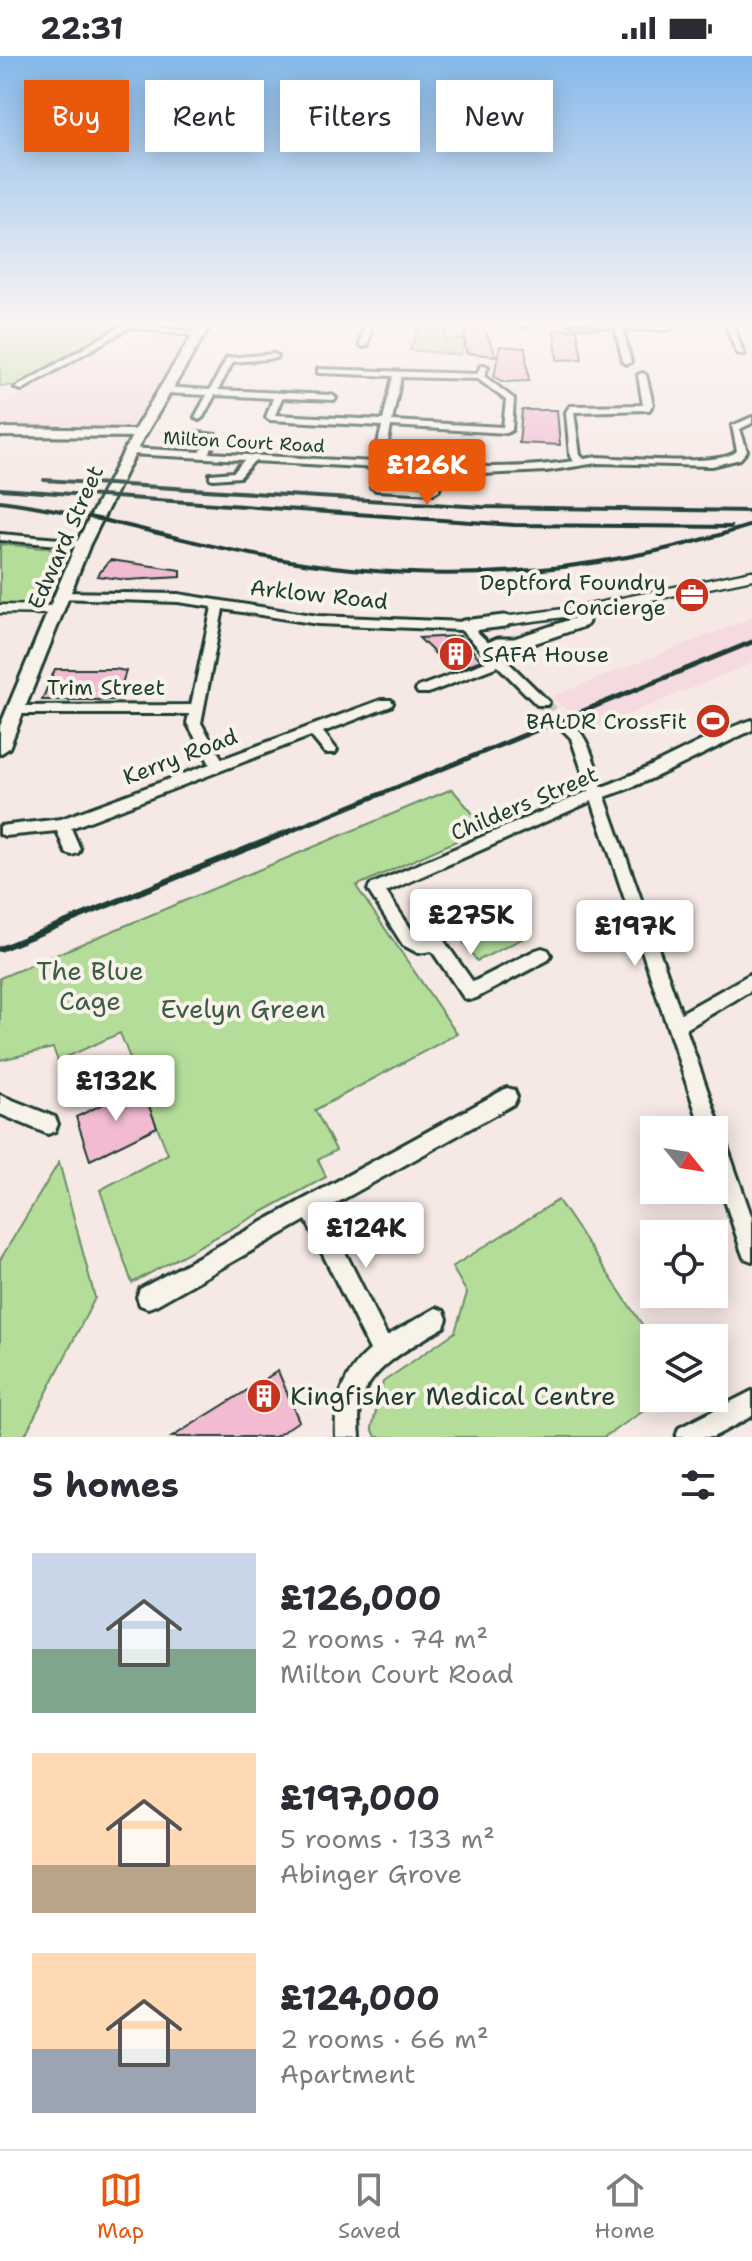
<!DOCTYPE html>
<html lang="en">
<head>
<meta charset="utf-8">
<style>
	:root { --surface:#fff; --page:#f7f7f7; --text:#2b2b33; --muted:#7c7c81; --line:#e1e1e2; --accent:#ea580c }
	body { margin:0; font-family:"Shantell Sans",sans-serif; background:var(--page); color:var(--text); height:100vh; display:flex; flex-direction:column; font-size:30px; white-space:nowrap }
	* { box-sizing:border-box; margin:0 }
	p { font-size:26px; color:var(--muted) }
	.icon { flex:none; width:44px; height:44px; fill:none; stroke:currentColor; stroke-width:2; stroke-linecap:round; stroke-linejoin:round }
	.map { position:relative; height:1381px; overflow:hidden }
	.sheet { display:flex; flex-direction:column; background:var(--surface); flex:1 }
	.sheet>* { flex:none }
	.hud { position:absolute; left:24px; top:24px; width:704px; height:72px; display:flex; gap:16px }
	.needle { width:52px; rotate:120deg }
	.buttons { position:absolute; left:640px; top:1060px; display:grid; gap:16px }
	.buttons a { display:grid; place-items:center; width:88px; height:88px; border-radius:0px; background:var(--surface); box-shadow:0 4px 20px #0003; font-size:40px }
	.price { position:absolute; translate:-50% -68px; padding:0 18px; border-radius:8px; background:#fff; color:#222; font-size:26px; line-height:52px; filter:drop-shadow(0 2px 4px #0008) }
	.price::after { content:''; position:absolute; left:50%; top:48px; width:24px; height:18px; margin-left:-12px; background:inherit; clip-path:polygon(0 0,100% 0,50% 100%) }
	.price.current { background:var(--accent); color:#fff }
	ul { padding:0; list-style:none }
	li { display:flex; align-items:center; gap:24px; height:200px; padding:0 32px }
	li span { display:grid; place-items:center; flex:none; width:224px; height:160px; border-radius:0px; color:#555 }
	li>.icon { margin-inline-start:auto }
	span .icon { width:96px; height:96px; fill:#fffc; stroke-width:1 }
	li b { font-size:34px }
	h2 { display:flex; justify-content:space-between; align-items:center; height:96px; padding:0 32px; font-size:34px }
	.tag { padding:0 28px; border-radius:0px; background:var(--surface); box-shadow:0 4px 20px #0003; font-size:28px; line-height:72px }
	.tag.current { background:var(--accent); color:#fff }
	.status { display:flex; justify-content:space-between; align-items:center; height:56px; padding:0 40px; background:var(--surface); direction:ltr }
	.status svg { height:22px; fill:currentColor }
	.dock { display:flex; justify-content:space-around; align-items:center; height:112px; border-top:2px solid var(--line); background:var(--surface); font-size:22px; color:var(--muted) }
	.dock a { display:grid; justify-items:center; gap:4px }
	.dock .current { color:var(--accent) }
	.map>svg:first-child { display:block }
</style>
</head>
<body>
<div class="status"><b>22:31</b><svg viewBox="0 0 49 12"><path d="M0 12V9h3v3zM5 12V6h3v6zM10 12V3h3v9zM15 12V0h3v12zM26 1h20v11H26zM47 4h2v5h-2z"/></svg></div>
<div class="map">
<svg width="752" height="1381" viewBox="0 0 752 1381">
	<rect width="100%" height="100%" fill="#f6e8e4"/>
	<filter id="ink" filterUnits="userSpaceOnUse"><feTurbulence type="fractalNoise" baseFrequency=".0125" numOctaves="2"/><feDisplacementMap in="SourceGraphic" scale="16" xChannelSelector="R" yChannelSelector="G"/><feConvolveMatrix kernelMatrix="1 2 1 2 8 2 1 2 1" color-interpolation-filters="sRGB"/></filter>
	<g filter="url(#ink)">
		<g fill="#f5dadf">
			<path d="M 163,278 L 185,282 L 133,370 L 0,370 L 0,350 L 91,295 L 122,298 Z"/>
			<path d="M 752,562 L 752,607 L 590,674 L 551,641 Z"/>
		</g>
		<g fill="#b5dd9a" stroke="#6a8d67" stroke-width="2">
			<path d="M 0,268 L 112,268 L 118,269 L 15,330 L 0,330 Z"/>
			<path d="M 420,269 L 446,270 L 445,284 L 466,283 L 460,299 L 410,294 Z"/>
			<path d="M 0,488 L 65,494 L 36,556 L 0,555 Z"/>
			<path d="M 452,733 L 485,772 L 356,830 L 457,978 L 315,1054 L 336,1094 L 318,1104 L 326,1121 L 132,1227 L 100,1134 L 168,1098 L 120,977 L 58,1005 L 53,992 L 0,1004 L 0,922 Z"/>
			<path d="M 503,844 L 530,879 L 477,905 L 451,869 Z"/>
			<path d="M 59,1106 L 95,1242 L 24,1381 L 0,1381 L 0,1204 Z"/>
			<path d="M 558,1144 L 654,1286 L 656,1347 L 604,1381 L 376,1381 L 372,1372 L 383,1326 L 455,1276 L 467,1237 L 452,1211 Z"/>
		</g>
		<g fill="#f2bbd2" stroke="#1f3d34" stroke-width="2">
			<path d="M 483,269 L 496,300 L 466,297 L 464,270 Z"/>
			<path d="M 554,273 L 577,274 L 582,303 L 557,304 Z"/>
			<path d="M 500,290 L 525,292 L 529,325 L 504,326 L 494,321 Z"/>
			<path d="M 522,354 L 557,354 L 560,389 L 519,387 Z"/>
			<path d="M 110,504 L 181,514 L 181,521 L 127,524 L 97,520 Z"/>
			<path d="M 460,580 L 481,604 L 453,615 L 419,582 Z"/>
			<path d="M 55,613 L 115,613 L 126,615 L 117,644 L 42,644 Z"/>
			<path d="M 141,1030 L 157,1071 L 90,1104 L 76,1061 Z"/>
			<path d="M 278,1315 L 299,1365 L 275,1381 L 172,1381 Z"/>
		</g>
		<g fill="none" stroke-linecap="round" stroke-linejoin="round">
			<path stroke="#cbc6c1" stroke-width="14" stroke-dasharray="14 7" stroke-linecap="butt" d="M 542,646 L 565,669"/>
			<g stroke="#1f3d34" stroke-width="13">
				<g id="pedestrian-far1">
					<path d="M 0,553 L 57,554"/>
					<path d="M 488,567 L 579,555 L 752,519"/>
					<path d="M 578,567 L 583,565 L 579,555"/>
				</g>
			</g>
			<g stroke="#1f3d34" stroke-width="17">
				<g id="pedestrian">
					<path d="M 464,570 L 504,565"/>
					<path d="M 487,593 L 498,588 L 515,588 L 583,565"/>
				</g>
			</g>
			<g stroke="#1f3d34" stroke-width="6">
				<g id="minor">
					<path d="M 125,268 L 197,276 L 201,278 L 197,280 L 130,271 L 22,334 L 15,332 Z"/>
					<path d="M 364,268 L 372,268 L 368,289 L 364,291 L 360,289 Z"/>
					<path d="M 521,268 L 529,268 L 529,269 L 525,271 Z"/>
					<path d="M 571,268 L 668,270 L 672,272 L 668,274 L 623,273 L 631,306 L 627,308 L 623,306 L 615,271 L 575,270 Z"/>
					<path d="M 731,268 L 739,268 L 735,273 L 744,299 L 737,297 L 727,273 Z"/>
					<path d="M 274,298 L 278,300 L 277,302 L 233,306 L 218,334 L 332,339 L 336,342 L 335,344 L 282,342 L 275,359 L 383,364 L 393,320 L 321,317 L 318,317 L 318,313 L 477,318 L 481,309 L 484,309 L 488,311 L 484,320 L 514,343 L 512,374 L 507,377 L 391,370 L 384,407 C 448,410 511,415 574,405 L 570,400 L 566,356 L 570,350 L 643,349 L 638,319 L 642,317 L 646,319 L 653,348 L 649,354 L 574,356 L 580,399 L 584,403 L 597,401 C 624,402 721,411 737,395 L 732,370 L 752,361 L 752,367 L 740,373 L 747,395 L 740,403 L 712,410 L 597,407 L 546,415 L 481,418 L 442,416 L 439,434 L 434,437 L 376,434 L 371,431 L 376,428 L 430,431 L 433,415 L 254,405 L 240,421 L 213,423 L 210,422 L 210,418 L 234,416 L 244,404 L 129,398 L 124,395 L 129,392 L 200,396 L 207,383 L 186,381 L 186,377 L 189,376 L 216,379 L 218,381 L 209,397 L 374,406 L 382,370 L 270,364 L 266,361 L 273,342 L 215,339 L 203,361 L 199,364 L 195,361 L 207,339 L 165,337 L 161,334 L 165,331 L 210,334 L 227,302 ZM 401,321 L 478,323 L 506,344 L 503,371 L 392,365 Z"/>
					<path d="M 0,478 L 83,485 L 88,488 L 83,491 L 0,484 Z"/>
					<path d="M 62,536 L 178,538 L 318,560 L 464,566 L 468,567 L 549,646 L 547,649 L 537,649 L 498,610 L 428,637 L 418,637 L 416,634 L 418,631 L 491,604 L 461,574 L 318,568 L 223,553 L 201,667 L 222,703 L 381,644 L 391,644 L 393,647 L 391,650 L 323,676 L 337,694 L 335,697 L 325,697 L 311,680 L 71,772 L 80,793 L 78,797 L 72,799 L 66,797 L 57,775 L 5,780 L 0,778 L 0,770 L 61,763 L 210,708 L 187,667 L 189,658 L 16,658 L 9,654 L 16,650 L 191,649 L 212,551 L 178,546 L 58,542 L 56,540 Z"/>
					<path d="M 565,664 C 589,674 594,708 602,731 C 653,713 700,681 752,664 L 752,674 C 704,697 655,724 605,741 L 681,957 L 752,917 L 752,934 L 686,973 L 752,1162 L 752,1205 L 744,1202 L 741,1194 L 714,1111 L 714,1074 L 702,1074 L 592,745 L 386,836 L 415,879 L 420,882 L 436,880 L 442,882 L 473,926 L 536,894 L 542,892 L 548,894 L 551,899 L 548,904 L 476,942 L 470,944 L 464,942 L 432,895 L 418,897 L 403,889 L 368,834 L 370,829 L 589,735 L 571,682 L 558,669 Z"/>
					<path d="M 507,1032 L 514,1034 L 517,1041 L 514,1048 L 324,1154 L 387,1280 L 436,1252 L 444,1255 L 447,1263 L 444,1271 C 416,1288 373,1309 362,1342 C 358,1355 359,1368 360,1381 L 336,1381 C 334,1346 343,1317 370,1294 L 306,1164 L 156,1249 L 148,1252 L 140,1249 L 137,1241 L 140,1233 Z"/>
					<path d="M 0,1039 L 55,1061 L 58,1068 L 55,1075 L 48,1078 L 0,1058 Z"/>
					<path d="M 752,1335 L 752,1360 L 713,1381 L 676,1381 L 679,1372 Z"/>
				</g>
			</g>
			<g stroke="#1f3d34" stroke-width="6">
				<path id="tertiary" d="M 139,374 L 145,378 L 90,488 L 9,692 L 0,698 L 0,670 L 76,488 L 133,378 Z"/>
			</g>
			<g stroke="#1f3d34" stroke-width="6">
				<path id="secondary" d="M 199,268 L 211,268 L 144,381 L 0,380 L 0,372 L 134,374 Z"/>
			</g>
			<use href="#pedestrian-far1" stroke="#f7f3e8" stroke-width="8"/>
			<use href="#pedestrian" stroke="#f7f3e8" stroke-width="11"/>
			<use href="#minor" fill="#f7f3e8" fill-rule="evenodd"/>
			<use href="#tertiary" fill="#f7f3e8" fill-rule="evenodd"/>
			<use href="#secondary" fill="#f7f3e8" fill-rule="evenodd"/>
			<g stroke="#1f3d34" stroke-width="4">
				<path d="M 44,424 L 482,451 L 752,455"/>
				<path d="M 0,433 L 514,469 L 731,471"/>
				<path d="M 0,445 C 89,456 173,484 261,500 C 426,531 592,521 752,469"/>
			</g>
			<path stroke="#1f3d34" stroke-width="5" d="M 283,778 L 752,586"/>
			<path stroke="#1f3d34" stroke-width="6" d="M 0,893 L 288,776"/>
		</g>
	</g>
	<linearGradient id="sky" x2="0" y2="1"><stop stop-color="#86b9ea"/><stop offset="0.58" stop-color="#fbf5f3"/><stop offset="1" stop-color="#fbf5f3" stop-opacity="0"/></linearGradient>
	<rect width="752" height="461" fill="url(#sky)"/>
	<defs>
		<g id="office-disc" transform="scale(1.8)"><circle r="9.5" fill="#c8321e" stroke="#f7f3e8"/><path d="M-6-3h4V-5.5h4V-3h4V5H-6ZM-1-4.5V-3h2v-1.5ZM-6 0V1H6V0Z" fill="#fff"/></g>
		<g id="building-disc" transform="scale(1.8)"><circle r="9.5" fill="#c8321e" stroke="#f7f3e8"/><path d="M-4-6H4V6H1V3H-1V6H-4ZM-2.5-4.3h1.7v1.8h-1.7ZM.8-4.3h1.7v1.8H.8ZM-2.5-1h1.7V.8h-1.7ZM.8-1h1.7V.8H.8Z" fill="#fff"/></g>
		<g id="stadium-disc" transform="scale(1.8)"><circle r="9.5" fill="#c8321e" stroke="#f7f3e8"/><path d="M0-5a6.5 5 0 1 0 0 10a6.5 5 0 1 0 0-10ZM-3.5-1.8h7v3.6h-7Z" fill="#fff"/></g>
	</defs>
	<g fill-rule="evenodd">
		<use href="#office-disc" x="692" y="539"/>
		<use href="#building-disc" x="456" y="598"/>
		<use href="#stadium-disc" x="713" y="665"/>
		<use href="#building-disc" x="264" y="1340"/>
	</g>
	<g text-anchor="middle" stroke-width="8" stroke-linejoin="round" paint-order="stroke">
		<g font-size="18" fill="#1f3d34" stroke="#f7f3e8">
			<text transform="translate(244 386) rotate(3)" y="6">Milton Court Road</text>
		</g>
		<g font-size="22" fill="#1f3d34" stroke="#f7f3e8">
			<text transform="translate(65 481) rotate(-66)" y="8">Edward Street</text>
			<text transform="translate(319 538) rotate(6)" y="8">Arklow Road</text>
			<text x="106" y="639">Trim Street</text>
			<text transform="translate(180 700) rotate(-21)" y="8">Kerry Road</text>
			<text transform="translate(524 747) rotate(-23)" y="8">Childers Street</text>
		</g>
		<g font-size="22" fill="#1f3d34" stroke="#f7f3e8" text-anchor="end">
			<text x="666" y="534">Deptford Foundry<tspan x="666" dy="25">Concierge</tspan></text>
			<text x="482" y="606" text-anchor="start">SAFA House</text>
			<text x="687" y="673">BALDR CrossFit</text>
		</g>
		<g font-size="26" fill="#3d5d48" stroke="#f7f3e8">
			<text x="90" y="924">The Blue<tspan x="90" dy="30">Cage</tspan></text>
			<text x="243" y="962">Evelyn Green</text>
		</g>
		<g font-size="26" fill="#1f3d34" stroke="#f7f3e8" text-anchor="start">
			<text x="290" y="1349">Kingfisher Medical Centre</text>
		</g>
	</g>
</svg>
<div class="buttons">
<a><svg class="needle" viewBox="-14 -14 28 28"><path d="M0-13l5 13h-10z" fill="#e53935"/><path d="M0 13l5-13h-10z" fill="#7c7c81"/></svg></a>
<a><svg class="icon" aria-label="locate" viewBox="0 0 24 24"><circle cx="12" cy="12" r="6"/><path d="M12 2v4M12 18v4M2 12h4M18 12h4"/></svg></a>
<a><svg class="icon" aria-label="layers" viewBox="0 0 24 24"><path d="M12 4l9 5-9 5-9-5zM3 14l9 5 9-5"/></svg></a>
</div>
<b class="price current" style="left:427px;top:451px">£126K</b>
<b class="price" style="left:471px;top:901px">£275K</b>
<b class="price" style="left:635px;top:912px">£197K</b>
<b class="price" style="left:116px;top:1067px">£132K</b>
<b class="price" style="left:366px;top:1214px">£124K</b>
<div class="hud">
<a class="tag current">Buy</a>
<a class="tag">Rent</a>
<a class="tag">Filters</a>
<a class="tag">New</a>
</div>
</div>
<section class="sheet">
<h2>5 homes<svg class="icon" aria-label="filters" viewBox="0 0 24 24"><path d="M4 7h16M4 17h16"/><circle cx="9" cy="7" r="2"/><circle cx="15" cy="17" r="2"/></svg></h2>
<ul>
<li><span style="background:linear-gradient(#c9d6e8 60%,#7fa58c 0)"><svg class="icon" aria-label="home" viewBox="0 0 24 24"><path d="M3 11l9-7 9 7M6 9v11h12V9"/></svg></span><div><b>£126,000</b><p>2 rooms · 74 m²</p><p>Milton Court Road</p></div></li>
<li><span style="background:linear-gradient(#ffd9b3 70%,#b9a48a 0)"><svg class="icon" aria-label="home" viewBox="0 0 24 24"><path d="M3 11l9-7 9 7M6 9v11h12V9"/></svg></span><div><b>£197,000</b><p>5 rooms · 133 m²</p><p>Abinger Grove</p></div></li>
<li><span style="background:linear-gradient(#ffd9b3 60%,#9aa5b1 0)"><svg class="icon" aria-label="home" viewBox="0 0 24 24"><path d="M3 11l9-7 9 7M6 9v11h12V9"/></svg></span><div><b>£124,000</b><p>2 rooms · 66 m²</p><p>Apartment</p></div></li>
</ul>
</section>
<nav class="dock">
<a class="current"><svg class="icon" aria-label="map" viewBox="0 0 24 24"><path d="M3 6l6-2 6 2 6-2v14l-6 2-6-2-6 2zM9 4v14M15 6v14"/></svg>Map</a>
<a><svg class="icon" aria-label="saved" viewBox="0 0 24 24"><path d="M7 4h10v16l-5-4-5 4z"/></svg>Saved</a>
<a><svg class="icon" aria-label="home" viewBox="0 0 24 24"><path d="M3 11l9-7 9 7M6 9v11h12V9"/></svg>Home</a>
</nav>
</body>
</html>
